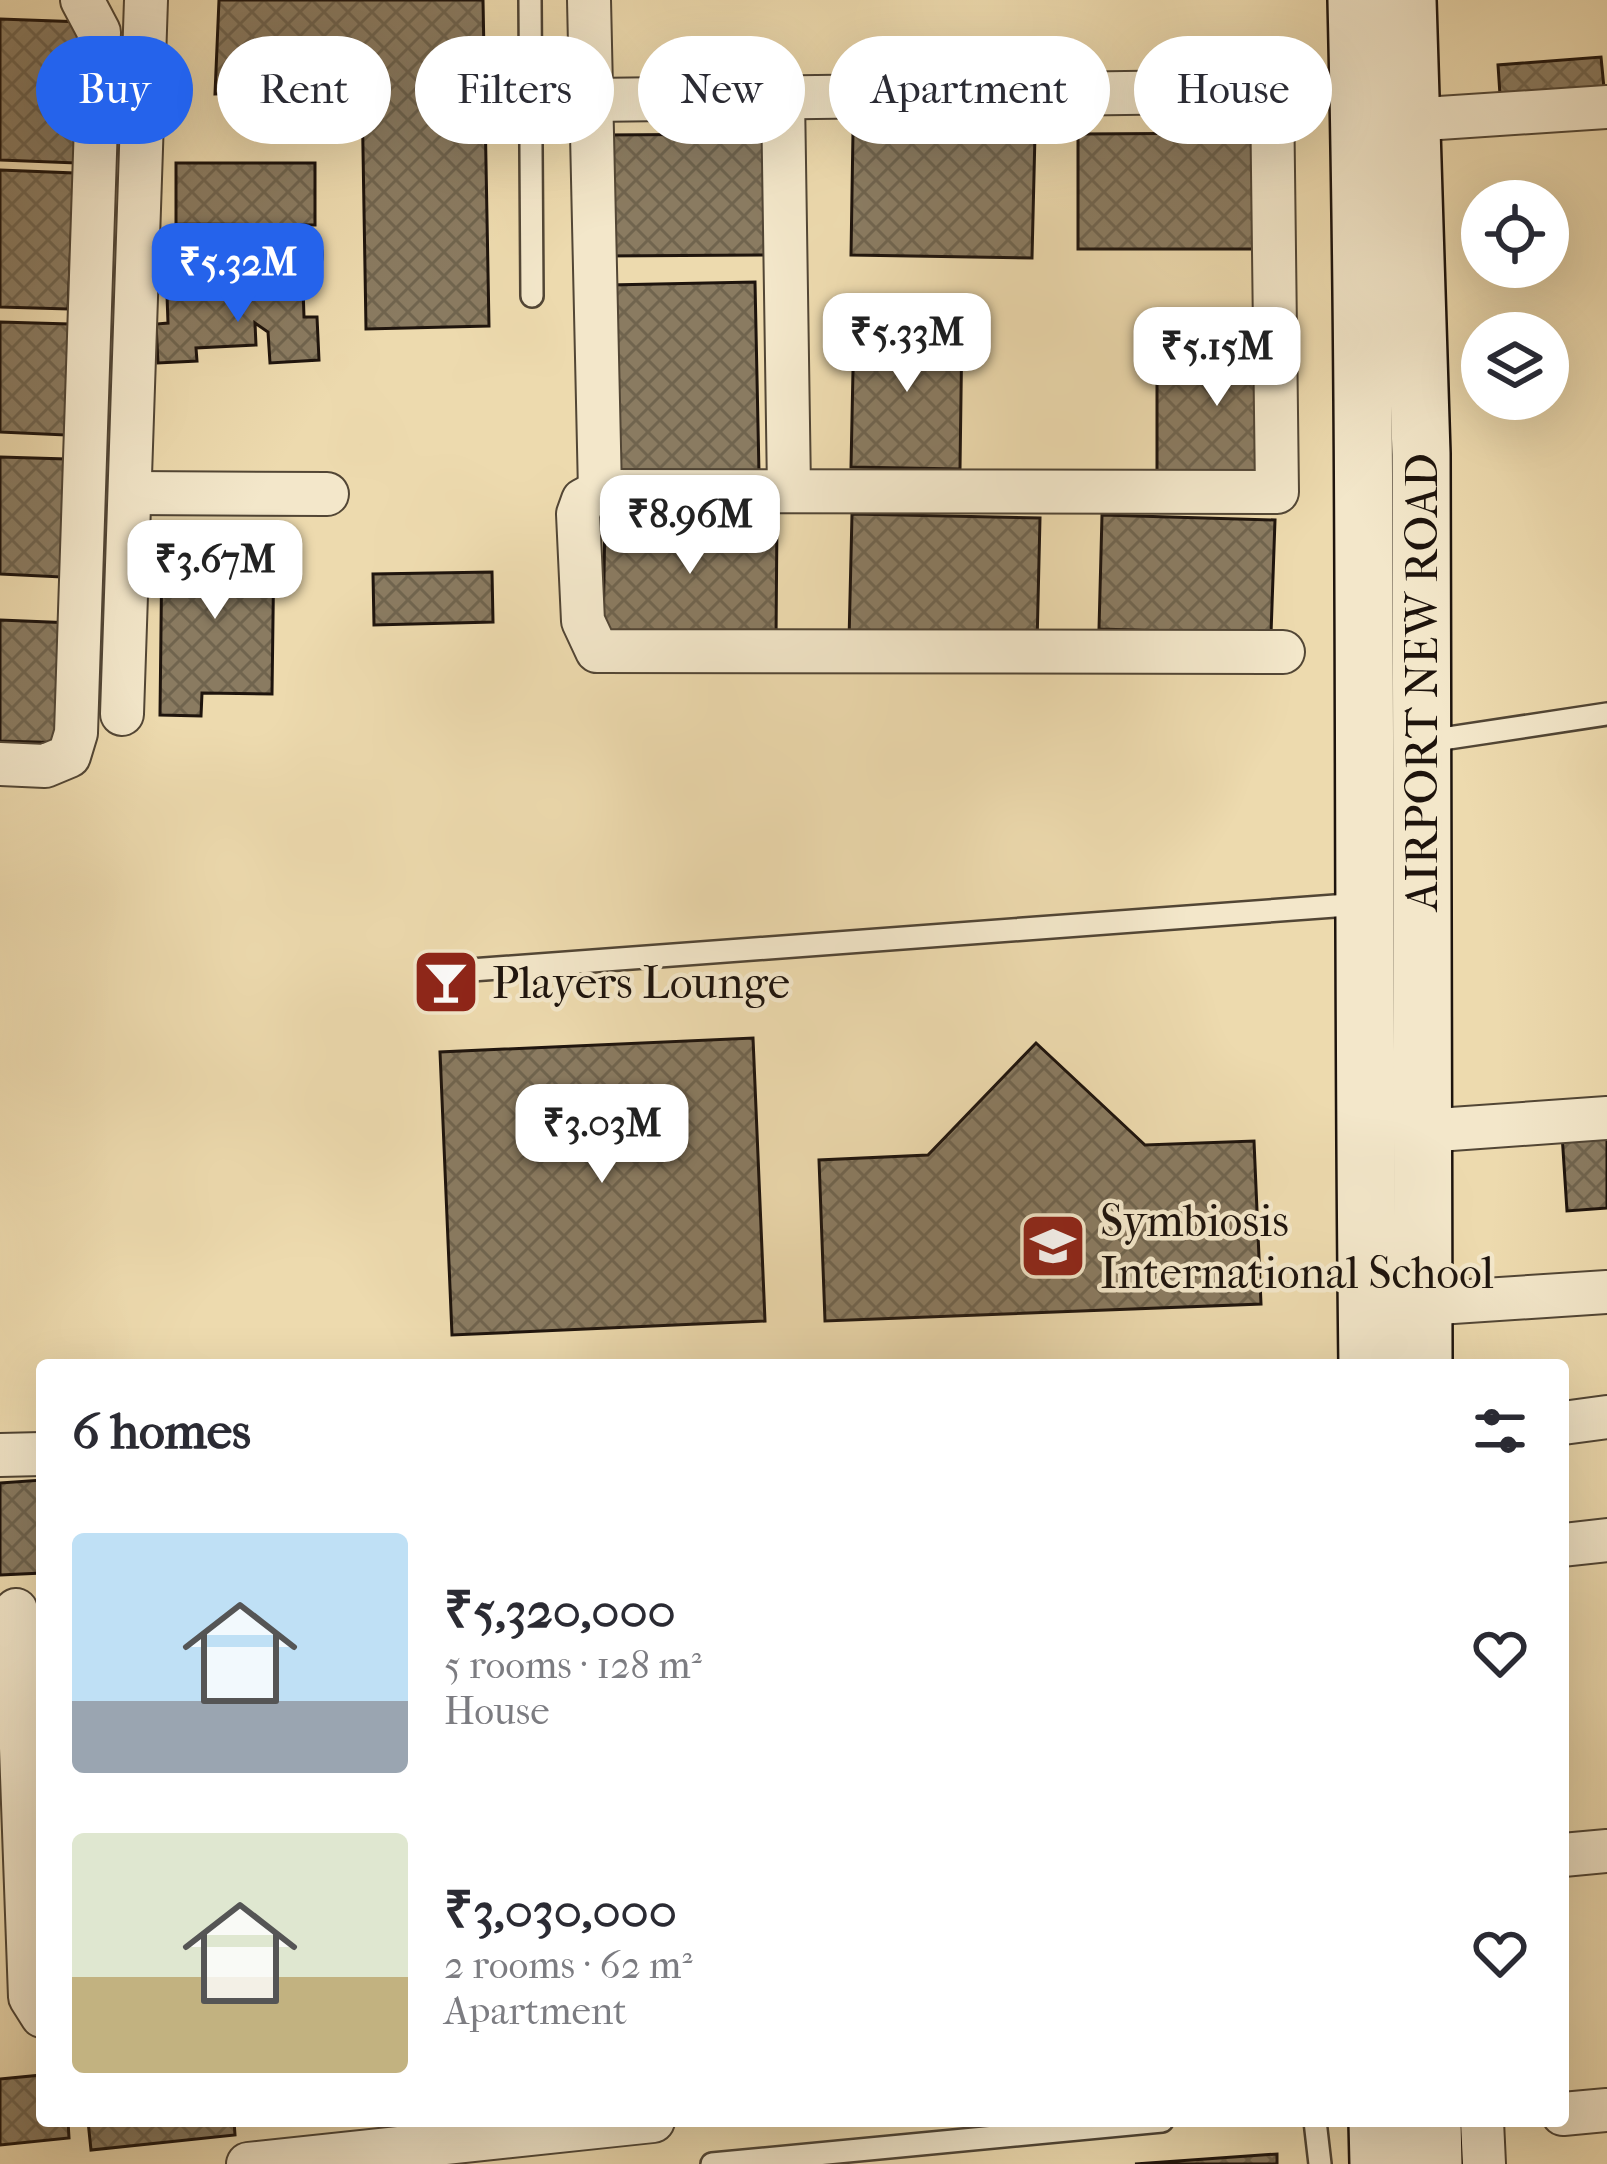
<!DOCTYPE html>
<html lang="en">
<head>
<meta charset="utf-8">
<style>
	:root { --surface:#fff; --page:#f7f7f7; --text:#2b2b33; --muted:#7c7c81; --accent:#2563eb }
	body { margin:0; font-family:"IM FELL French Canon",serif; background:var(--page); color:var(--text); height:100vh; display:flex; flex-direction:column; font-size:45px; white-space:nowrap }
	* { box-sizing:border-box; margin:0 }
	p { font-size:39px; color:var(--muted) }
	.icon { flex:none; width:66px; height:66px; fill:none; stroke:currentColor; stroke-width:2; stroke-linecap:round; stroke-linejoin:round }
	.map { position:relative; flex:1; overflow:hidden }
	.drawer { position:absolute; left:36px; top:1359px; width:1533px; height:768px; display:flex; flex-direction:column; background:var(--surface); border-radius:12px; box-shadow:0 12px 48px #0002 }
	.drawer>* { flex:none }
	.hud { position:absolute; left:36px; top:36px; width:1536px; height:108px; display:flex; gap:24px }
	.controls { position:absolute; left:1461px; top:180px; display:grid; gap:24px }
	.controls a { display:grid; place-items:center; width:108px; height:108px; border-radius:50%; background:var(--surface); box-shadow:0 12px 48px #0002; font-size:60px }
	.price { position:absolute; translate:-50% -102px; padding:0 27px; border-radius:24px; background:#fff; color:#222; font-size:39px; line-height:78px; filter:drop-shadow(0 3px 6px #0008) }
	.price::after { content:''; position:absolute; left:50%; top:72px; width:36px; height:27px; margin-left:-18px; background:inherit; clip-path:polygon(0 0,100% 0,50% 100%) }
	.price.active { background:var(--accent); color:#fff }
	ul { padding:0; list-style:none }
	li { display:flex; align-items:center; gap:36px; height:300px; padding:0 36px }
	li span { display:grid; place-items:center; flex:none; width:336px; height:240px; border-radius:12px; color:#555 }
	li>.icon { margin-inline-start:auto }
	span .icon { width:144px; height:144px; fill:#fffc; stroke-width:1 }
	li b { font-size:51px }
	h2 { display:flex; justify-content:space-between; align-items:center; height:144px; padding:0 36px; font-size:51px }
	.pill { padding:0 42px; border-radius:54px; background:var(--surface); box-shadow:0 12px 48px #0002; font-size:42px; line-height:108px }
	.pill.active { background:var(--accent); color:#fff }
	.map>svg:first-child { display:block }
</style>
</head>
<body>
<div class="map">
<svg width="1607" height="2164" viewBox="0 0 1607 2164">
	<defs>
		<pattern id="building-cross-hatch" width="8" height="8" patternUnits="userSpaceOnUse" patternTransform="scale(3)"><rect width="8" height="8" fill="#8a7b61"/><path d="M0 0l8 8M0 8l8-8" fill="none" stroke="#70644e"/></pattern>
	</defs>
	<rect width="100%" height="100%" fill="#eddaae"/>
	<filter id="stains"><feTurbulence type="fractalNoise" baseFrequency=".00167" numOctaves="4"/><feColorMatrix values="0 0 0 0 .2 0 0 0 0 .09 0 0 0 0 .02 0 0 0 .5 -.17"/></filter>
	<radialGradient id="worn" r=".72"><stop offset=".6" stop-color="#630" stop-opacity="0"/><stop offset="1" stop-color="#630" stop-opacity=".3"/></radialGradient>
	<g fill="url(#building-cross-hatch)" stroke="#1e140d" stroke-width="3">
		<path d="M 219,0 L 483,0 L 489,326 L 366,329 L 362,91 L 215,94 Z"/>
		<path d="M 0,19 L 82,22 L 76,163 L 0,160 Z"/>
		<path d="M 1601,57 L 1604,88 L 1500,95 L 1498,65 Z"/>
		<path d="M 853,132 L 1035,134 L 1032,258 L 851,255 Z"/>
		<path d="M 1254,133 L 1253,249 L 1078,249 L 1078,134 Z"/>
		<path d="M 774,134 L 774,255 L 602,256 L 602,135 Z"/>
		<path d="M 176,163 L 315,163 L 315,225 L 176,224 Z"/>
		<path d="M 0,170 L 74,173 L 68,309 L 0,307 Z"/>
		<path d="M 755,282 L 759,473 L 613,476 L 609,285 Z"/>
		<path d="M 303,288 L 304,317 L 317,317 L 319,360 L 270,363 L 268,332 L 255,323 L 256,345 L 196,348 L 197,361 L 158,363 L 156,324 L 168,323 L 167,295 Z"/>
		<path d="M 0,322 L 69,324 L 65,435 L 0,432 Z"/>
		<path d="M 854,322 L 962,323 L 960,469 L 851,467 Z"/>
		<path d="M 1277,326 L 1277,492 L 1157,492 L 1157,327 Z"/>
		<path d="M 0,457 L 66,459 L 61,577 L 0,574 Z"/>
		<path d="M 605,513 L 777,515 L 776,641 L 603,639 Z"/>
		<path d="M 852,514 L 1040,518 L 1037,645 L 849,641 Z"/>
		<path d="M 1102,515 L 1275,520 L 1271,634 L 1099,629 Z"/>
		<path d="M 162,542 L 274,543 L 272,694 L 202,693 L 201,716 L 160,715 Z"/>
		<path d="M 492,572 L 493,622 L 374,625 L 373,574 Z"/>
		<path d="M 0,620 L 72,623 L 67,743 L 0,741 Z"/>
		<path d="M 753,1038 L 765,1321 L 452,1335 L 440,1052 Z"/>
		<path d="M 1036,1043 L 1145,1145 L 1254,1141 L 1261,1304 L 825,1321 L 819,1160 L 928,1155 Z"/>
		<path d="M 1607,1130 L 1607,1208 L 1567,1211 L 1562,1134 Z"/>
		<path d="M 42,1480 L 42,1573 L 0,1575 L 0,1483 Z"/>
		<path d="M 42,2075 L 42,2121 L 68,2121 L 69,2138 L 0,2145 L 0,2079 Z"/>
		<path d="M 88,2121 L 234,2121 L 235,2135 L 91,2150 Z"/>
		<path d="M 1277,2154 L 1277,2164 L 1135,2164 Z"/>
	</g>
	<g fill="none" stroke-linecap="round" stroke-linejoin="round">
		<g stroke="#524635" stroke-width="26">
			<g id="service">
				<path d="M 530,0 L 532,296"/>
				<path d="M 1422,742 L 1607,714"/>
				<path d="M 444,972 L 1362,904"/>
				<path d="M 1315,2121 L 1320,2164"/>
				<path d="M 712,2164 L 1162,2121"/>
			</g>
		</g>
		<g stroke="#524635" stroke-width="46">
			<g id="minor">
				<path d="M 589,0 L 600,491"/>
				<path d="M 783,97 L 789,489"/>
				<path d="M 591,100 L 1272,91 L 1277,492 L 600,491 L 583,500 L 578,514 L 583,621 L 597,651 L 1283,652"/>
				<path d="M 1409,120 L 1607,107"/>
				<path d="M 141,254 L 301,255"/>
				<path d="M 131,493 L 327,494"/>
				<path d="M 122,714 L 146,0"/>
				<path d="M 0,764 L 45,766 L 69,756 L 76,733 L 99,32 L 82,0"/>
				<path d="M 1423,1131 L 1607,1118"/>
				<path d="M 1423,1304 L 1607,1292"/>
				<path d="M 1563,1423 L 1607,1417"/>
				<path d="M 0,1455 L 42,1454"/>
				<path d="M 1563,1545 L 1607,1540"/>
				<path d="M 16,1610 L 30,1997 L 42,2016"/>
				<path d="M 1563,1855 L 1607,1851"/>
				<path d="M 1563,2114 L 1607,2110"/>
				<path d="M 1482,2121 L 1484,2164"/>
				<path d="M 248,2164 L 653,2121"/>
			</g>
		</g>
		<g stroke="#1e140d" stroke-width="62">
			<g id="secondary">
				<path d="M 1357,0 C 1368,455 1362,910 1368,1365"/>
				<path d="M 1407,0 L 1421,454 L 1423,1365"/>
				<path d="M 1378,2121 L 1379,2164"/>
				<path d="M 1432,2121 L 1433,2164"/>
			</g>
		</g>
		<use href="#service" stroke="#f3e7ca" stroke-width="21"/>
		<use href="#minor" stroke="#f3e7ca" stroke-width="42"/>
		<use href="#secondary" stroke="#f3e7ca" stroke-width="57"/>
	</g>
	<defs>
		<g id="bar-square" transform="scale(3.45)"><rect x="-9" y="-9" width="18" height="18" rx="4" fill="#8f2418" stroke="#f3e7ca"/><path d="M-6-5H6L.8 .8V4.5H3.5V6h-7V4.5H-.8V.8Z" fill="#fff"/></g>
		<g id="school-square" transform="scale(3.45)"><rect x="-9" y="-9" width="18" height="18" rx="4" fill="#8f2418" stroke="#f3e7ca"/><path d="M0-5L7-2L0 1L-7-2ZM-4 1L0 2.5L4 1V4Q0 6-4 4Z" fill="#fff"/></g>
	</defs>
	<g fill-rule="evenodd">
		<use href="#bar-square" x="446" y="982"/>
		<use href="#school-square" x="1053" y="1246"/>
	</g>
	<g text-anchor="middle" stroke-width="9" stroke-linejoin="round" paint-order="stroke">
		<g font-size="45" fill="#1e140d" stroke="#f3e7ca">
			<text transform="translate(1421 682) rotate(-90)" y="16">AIRPORT NEW ROAD</text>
		</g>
		<g font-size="45" fill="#1e140d" stroke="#f3e7ca" text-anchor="start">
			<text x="492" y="998">Players Lounge</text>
			<text x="1100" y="1236">Symbiosis<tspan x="1100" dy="52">International School</tspan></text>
		</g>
	</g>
	<rect width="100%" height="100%" filter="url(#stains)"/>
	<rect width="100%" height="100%" fill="url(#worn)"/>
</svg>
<div class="controls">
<a><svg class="icon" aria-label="locate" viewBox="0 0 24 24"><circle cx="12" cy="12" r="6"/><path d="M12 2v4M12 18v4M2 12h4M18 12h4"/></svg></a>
<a><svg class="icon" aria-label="layers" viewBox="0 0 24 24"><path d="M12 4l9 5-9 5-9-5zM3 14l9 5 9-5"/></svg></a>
</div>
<b class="price active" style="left:238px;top:325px">₹5.32M</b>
<b class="price" style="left:907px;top:395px">₹5.33M</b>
<b class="price" style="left:1217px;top:409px">₹5.15M</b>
<b class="price" style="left:690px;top:577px">₹8.96M</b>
<b class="price" style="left:215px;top:622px">₹3.67M</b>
<b class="price" style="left:602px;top:1186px">₹3.03M</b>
<div class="hud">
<a class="pill active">Buy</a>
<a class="pill">Rent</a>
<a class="pill">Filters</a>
<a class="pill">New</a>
<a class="pill">Apartment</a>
<a class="pill">House</a>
</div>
<section class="drawer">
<h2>6 homes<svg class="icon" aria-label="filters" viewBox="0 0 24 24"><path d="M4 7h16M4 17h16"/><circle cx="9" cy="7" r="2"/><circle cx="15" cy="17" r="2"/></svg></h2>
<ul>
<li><span style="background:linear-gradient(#bfe0f5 70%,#9aa5b1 0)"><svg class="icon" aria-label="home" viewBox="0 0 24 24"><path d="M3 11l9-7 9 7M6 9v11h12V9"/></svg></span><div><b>₹5,320,000</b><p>5 rooms · 128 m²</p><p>House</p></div><svg class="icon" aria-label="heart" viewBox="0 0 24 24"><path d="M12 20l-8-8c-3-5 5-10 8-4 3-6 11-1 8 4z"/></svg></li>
<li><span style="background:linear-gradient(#dfe7d0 60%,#c2b280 0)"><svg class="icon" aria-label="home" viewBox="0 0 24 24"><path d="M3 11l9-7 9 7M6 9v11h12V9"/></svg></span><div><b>₹3,030,000</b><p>2 rooms · 62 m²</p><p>Apartment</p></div><svg class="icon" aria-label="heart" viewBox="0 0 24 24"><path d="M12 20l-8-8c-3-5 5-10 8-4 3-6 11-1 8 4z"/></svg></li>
</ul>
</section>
</div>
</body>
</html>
